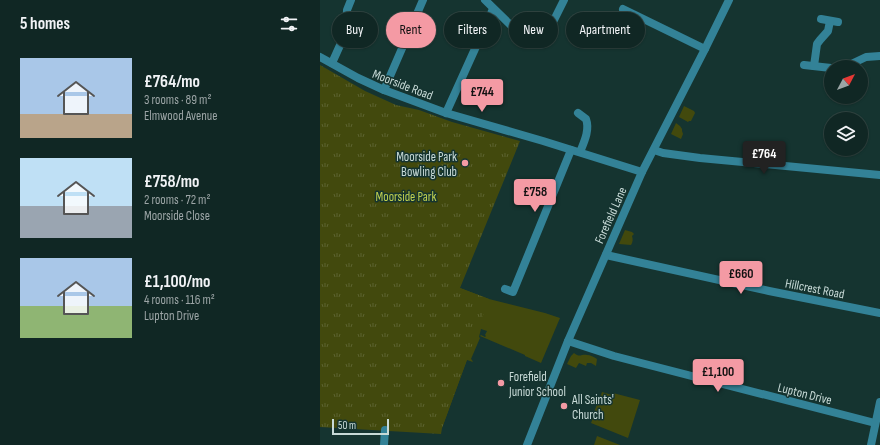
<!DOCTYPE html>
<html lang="en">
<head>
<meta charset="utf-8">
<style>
	:root { --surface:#102724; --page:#1e3331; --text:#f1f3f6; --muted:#9ca5a6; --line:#304441; --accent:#f49aa4 }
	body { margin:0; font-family:"Sofia Sans Condensed",sans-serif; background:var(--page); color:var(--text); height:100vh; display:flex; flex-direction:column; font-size:15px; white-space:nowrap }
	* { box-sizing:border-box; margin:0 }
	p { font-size:13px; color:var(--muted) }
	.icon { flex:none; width:22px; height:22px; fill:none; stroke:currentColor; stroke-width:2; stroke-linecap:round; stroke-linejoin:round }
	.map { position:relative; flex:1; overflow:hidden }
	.panel { display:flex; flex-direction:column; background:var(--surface); width:320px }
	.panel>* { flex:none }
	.top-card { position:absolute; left:12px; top:12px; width:380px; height:36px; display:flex; gap:8px }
	.needle { width:26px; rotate:49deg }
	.fabs { position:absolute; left:504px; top:60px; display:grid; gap:8px }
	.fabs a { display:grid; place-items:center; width:44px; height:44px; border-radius:50%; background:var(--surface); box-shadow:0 1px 3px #0004,0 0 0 1px var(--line); font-size:20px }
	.scale { position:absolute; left:12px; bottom:10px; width:57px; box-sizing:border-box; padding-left:4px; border:2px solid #c8dad7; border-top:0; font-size:11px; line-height:14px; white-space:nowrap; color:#c8dad7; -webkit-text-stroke:3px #153430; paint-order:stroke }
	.price { position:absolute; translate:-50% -34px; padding:0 9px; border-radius:4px; background:var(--accent); color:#111; font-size:13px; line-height:26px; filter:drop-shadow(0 1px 2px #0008) }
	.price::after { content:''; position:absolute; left:50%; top:24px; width:12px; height:9px; margin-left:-6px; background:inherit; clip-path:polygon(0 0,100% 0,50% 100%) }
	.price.selected { background:#222; color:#fff }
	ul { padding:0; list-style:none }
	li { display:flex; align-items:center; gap:12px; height:100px; padding:0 20px }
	li span { display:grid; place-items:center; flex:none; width:112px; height:80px; border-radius:0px; color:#555 }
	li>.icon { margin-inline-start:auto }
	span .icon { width:48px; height:48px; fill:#fffc; stroke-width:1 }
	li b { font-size:17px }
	h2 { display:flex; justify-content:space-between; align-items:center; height:48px; padding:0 20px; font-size:17px }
	.pill { padding:0 14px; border-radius:18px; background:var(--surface); box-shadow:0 1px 3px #0004,0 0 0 1px var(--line); font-size:14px; line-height:36px }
	.pill.selected { background:var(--accent); color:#111 }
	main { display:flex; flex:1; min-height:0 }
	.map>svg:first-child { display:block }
</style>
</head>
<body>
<main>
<section class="panel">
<h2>5 homes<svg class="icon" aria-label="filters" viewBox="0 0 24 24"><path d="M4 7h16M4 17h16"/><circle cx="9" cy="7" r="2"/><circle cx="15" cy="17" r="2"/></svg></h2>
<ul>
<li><span style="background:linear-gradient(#a9c7e8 70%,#b9a48a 0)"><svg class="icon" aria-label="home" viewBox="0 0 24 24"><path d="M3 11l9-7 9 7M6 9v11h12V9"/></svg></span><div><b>£764/mo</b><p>3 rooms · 89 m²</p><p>Elmwood Avenue</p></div></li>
<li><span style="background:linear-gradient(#bfe0f5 60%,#9aa5b1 0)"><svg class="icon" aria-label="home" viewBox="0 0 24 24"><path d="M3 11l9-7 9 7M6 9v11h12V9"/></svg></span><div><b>£758/mo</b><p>2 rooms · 72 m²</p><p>Moorside Close</p></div></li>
<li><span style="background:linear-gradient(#a9c7e8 60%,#8fb573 0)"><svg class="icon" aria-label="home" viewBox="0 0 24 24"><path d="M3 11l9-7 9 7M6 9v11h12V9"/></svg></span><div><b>£1,100/mo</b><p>4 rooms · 116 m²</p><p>Lupton Drive</p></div></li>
</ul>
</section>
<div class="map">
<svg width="560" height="445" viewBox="0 0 560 445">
	<defs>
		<pattern id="park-tufts" width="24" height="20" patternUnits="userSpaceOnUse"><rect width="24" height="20" fill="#42490d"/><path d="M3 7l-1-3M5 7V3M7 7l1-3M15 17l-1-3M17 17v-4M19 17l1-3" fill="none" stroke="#5c6330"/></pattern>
	</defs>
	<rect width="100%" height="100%" fill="#153430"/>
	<g fill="#42490d">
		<path d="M 364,106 L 374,111 L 375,113 L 371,121 L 369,121 L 368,122 L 359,117 Z"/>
		<path d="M 356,123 L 360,126 L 362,129 L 362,131 L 363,134 L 361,139 L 351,134 Z"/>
		<path d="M 305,230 L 312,232 L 314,234 L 312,236 C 313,239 313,242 311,245 L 299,244 Z"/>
		<path d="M 140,288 L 169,299 L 225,313 L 240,318 L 221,363 L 205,356 L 205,355 L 160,336 L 161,335 L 165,337 L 166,336 L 165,335 L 167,331 L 161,329 L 159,337 L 160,338 L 151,359 L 152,360 L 153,362 L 147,360 L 122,428 Z"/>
		<path d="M 254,353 C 260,358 261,354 267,355 C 270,355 274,357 277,359 L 276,366 L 271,363 L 267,363 L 266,366 L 259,363 L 256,368 L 247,364 L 251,356 Z"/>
		<path d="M 282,392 L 292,395 L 293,393 L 320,400 L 308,438 L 271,423 L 273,418 L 271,417 L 272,412 L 274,412 Z"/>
		<path d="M 277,436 L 300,445 L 274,445 Z"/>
	</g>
	<path fill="url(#park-tufts)" d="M 0,65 L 45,91 L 76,105 L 99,110 L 132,122 L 200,141 L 140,288 L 169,299 L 122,428 L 121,434 L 0,427 Z"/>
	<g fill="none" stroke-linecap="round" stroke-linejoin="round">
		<g stroke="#338297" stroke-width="8">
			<path d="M 165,0 L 209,43 L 218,45 L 222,44 L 244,0"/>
			<path d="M 303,9 L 385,49"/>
			<path d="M 501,19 L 518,22"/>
			<path d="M 0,57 L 38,78 L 64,90 L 126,113 L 223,141 L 322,172"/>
			<path d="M 12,63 L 26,32 L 27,10 L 31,0"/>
			<path d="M 484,65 L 511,68"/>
			<path d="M 494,66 L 497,44 L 500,40 L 508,31 L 510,21"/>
			<path d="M 525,67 L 546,57 L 560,56"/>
			<path d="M 64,90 L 103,0"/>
			<path d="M 126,113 L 173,9"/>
			<path d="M 258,113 L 266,119 C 270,130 264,142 260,152"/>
			<path d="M 334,150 L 343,153 L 380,158 L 560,175"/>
			<path d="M 286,255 L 449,291 L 560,313"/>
			<path d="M 185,289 L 193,292 L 251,150"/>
			<path d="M 248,341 L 294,356 L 555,423"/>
			<path d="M 64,445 L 65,430"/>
			<path d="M 207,445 L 248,341 L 322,172 L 385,49 L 409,0"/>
			<path d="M 551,445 L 560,402"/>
		</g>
	</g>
	<g fill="#f49aa4" stroke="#153430" stroke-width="1.5">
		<circle cx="145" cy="163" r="4"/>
		<circle cx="181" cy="383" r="4"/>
		<circle cx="244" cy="406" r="4"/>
	</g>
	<g text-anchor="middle" stroke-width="3" stroke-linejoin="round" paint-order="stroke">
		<g font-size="13" fill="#c8dad7" stroke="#153430">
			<text transform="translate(83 84) rotate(21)" y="5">Moorside Road</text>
			<text transform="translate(290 215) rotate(-66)" y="5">Forefield Lane</text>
			<text transform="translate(495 288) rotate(11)" y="5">Hillcrest Road</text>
			<text transform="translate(485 393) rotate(14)" y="5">Lupton Drive</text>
		</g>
		<g font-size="13" fill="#c8dad7" stroke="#153430" text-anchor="start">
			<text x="137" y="161" text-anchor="end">Moorside Park<tspan x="137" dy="15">Bowling Club</tspan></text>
			<text x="189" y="381">Forefield<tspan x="189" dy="15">Junior School</tspan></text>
			<text x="252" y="404">All Saints'<tspan x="252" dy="15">Church</tspan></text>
		</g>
		<g font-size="13" fill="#c1d14f" stroke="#153430">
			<text x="86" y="201">Moorside Park</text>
		</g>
	</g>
</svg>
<div class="fabs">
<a><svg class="needle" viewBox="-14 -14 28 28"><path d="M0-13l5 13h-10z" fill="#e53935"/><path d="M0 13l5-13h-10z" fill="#9ca5a6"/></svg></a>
<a><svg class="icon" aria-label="layers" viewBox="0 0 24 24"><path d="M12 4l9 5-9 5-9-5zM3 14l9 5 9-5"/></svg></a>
</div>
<div class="scale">50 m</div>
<b class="price" style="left:162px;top:113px">£744</b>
<b class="price selected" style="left:444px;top:175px">£764</b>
<b class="price" style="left:215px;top:213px">£758</b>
<b class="price" style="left:421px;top:295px">£660</b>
<b class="price" style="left:398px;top:393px">£1,100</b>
<div class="top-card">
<a class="pill">Buy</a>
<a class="pill selected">Rent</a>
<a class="pill">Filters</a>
<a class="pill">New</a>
<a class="pill">Apartment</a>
</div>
</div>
</main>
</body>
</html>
